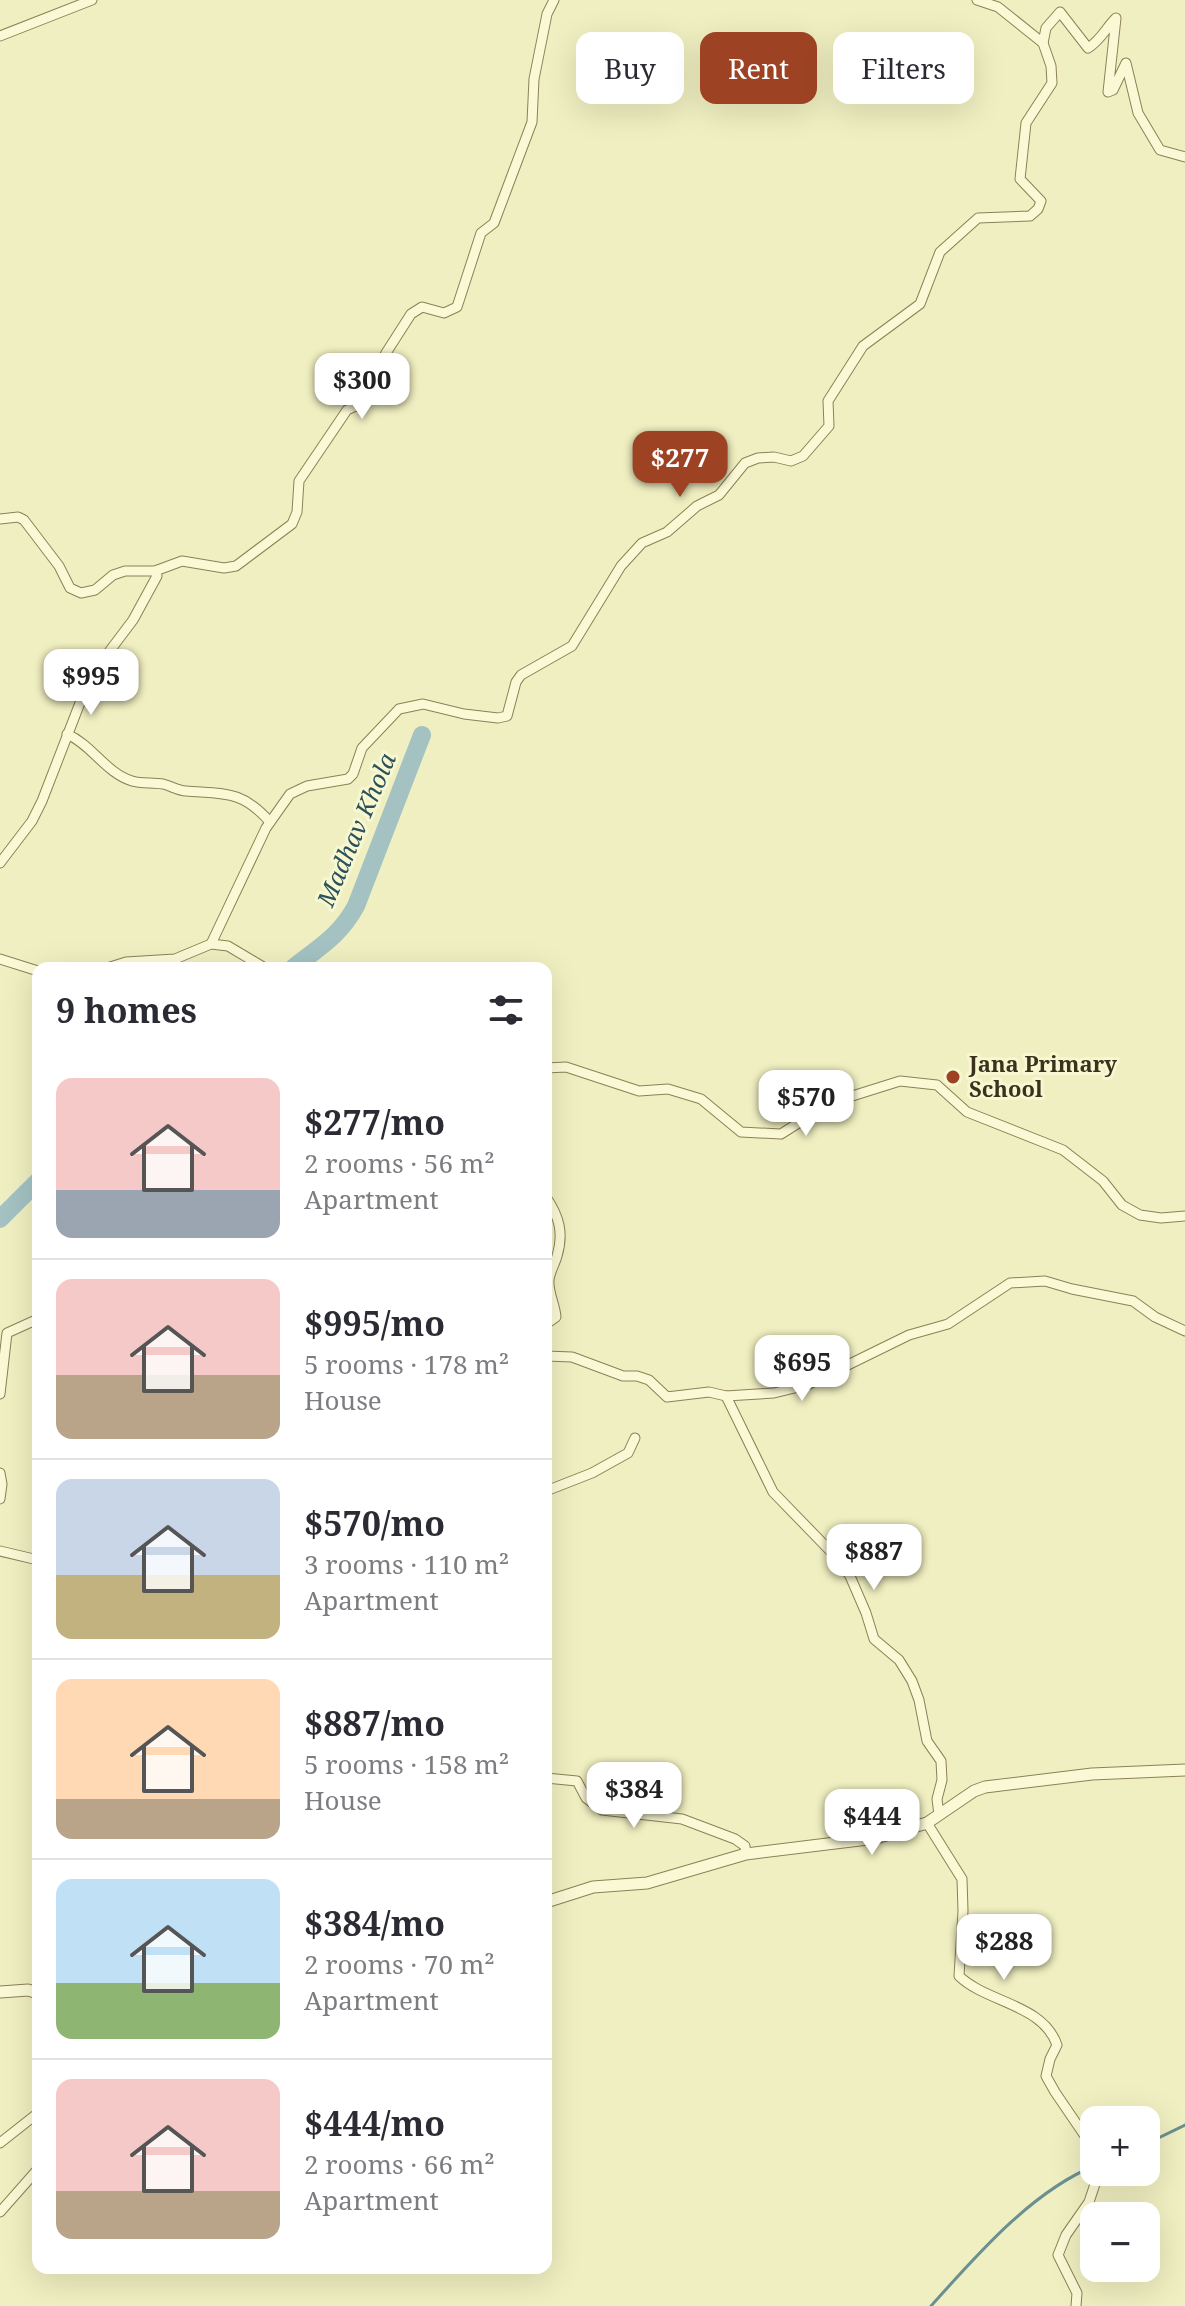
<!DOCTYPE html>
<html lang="en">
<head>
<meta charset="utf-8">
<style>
	:root { --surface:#fff; --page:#f7f7f7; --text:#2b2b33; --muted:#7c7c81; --line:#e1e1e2; --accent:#9d4324 }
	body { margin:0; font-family:"Noto Serif",serif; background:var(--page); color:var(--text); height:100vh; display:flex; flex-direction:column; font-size:30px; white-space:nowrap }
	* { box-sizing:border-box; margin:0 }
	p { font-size:26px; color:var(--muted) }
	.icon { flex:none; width:44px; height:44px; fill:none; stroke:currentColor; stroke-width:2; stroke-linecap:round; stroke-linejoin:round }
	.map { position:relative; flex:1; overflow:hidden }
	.sheet { position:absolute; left:32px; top:962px; width:520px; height:1312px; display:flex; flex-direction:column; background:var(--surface); border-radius:16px; box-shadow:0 8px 32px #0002 }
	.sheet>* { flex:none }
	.hud { position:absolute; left:576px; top:32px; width:488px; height:72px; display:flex; gap:16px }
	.controls { position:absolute; left:1080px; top:2106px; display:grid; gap:16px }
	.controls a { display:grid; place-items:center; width:80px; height:80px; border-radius:16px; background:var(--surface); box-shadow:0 8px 32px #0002; font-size:40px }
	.price { position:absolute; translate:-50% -68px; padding:0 18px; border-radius:16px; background:#fff; color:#222; font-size:26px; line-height:52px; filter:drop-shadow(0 2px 4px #0008) }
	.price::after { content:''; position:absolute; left:50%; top:48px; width:24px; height:18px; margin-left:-12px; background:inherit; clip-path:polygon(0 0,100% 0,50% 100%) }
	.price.active { background:var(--accent); color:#fff }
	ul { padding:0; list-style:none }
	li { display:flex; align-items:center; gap:24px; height:200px; padding:0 24px }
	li+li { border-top:2px solid var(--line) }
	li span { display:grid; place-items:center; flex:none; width:224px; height:160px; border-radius:16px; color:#555 }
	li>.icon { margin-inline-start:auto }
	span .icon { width:96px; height:96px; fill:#fffc; stroke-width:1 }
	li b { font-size:34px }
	h2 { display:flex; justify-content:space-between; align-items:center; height:96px; padding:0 24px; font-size:34px }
	.pill { padding:0 28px; border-radius:16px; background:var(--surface); box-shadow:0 8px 32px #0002; font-size:28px; line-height:72px }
	.pill.active { background:var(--accent); color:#fff }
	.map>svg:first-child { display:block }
</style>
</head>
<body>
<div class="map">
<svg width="1185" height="2306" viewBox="0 0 1185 2306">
	<rect width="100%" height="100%" fill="#f0efc1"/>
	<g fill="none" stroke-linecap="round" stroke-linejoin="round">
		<g stroke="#6a9091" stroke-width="3">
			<path d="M 1146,2144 L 1185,2125"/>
			<path d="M 931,2306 C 976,2256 1031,2192 1094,2166"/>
		</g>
		<g stroke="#a4c2c2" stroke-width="18">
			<path d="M 293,968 C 319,947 339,937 356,906 L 422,735"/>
			<path d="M 0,1219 L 38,1181"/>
		</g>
		<g stroke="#8b8157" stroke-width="11">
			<g id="minor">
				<path d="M 0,36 L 92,0"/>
				<path d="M 1043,43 L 1046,28 L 1060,12 L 1088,48 C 1100,41 1106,28 1116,18 L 1108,92 L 1113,90 L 1126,63 L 1138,113 L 1160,150 L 1185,157"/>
				<path d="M 0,519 L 18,517 L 24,520 L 59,566 L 70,588 L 81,593 L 95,590 L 113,575 L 125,571 L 155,571 L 182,561 L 224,568 L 236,566 L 292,524 L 297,512 L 299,481 L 347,410 L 362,403 L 386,353 L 411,314 L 422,307 L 444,313 L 457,307 L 481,233 L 494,223 L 532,122 L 534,79 L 547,14 L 554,0"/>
				<path d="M 67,734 C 92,745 106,773 132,781 C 142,784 153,782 163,784 C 171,786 178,791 186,791 C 224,794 242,790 270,822"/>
				<path d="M 0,863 L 32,821 L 42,801 L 90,677 L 133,620 L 157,576 L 155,571"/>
				<path d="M 211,944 L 266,828 L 290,794 L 307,786 L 348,779 L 353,774 L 362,748 L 399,709 L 423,704 L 464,714 L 498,718 L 507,716 L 516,682 L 521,675 L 572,646 L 621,566 L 642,543 L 667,532 L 697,506 L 719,495 L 745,463 L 758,458 L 774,457 L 791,461 L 803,456 L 829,426 L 828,401 L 863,346 L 920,304 L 940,252 L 978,218 L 1030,216 L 1038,209 L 1041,201 L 1020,179 L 1026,123 L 1052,83 L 1051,66 L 1043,43 L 998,7 L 977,0"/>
				<path d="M 0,959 L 38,971"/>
				<path d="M 107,968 L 126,962 L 175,959 L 211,944 L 228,946 L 265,968"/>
				<path d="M 546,1068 L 566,1067 L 639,1091 L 668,1089 L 701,1099 L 741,1132 L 781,1134 L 830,1103 L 900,1081 L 937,1085 L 967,1112 L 1063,1150 L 1103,1181 L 1122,1205 L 1140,1215 L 1161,1218 L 1185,1216"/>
				<path d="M 546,1197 C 559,1216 564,1233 557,1256 C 555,1264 550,1271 549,1280 C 548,1293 555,1304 556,1317 L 546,1324"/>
				<path d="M 546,1356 L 572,1357 L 623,1376 L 637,1376 L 649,1380 L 667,1397 L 709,1392 L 726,1396 L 774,1393 L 807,1385 L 909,1335 L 948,1324 L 1010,1283 L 1045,1281 L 1072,1289 L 1133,1301 L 1155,1317 L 1185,1331"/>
				<path d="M 0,1394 L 7,1333 L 38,1319"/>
				<path d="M 726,1396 L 773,1492 L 839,1560 L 850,1576 L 866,1613 L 874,1639 L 899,1660 L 912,1681 L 919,1700 L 927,1741 L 941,1761 L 942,1780 L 937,1799 L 939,1815"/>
				<path d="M 0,1473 L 2,1484 L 0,1499"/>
				<path d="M 546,1491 L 592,1473 L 628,1453 L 635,1438"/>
				<path d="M 0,1551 L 38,1560"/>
				<path d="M 546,1778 L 577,1781 L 586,1798 L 602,1810 L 682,1819 L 735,1839 L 745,1846 L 746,1854"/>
				<path d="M 927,1823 L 962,1879 L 963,1911 L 959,1976 C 987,2003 1043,2004 1057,2045 L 1050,2059 L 1046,2076 L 1055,2092 L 1087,2139 L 1094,2156"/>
				<path d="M 0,2143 L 38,2113"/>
				<path d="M 0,2212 L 38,2169"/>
				<path d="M 1076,2306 L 1077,2293 L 1058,2255 L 1066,2235 L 1089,2202 L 1099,2172"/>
			</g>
		</g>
		<g stroke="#8b8157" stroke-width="13">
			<g id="tertiary">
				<path d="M 546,1902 L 593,1887 L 647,1883 L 746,1854 L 876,1838 L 927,1823 L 974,1791 L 985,1787 L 1092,1774 L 1185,1770"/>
				<path d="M 0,1992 L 28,1990 L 38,1993"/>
			</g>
		</g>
		<use href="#minor" stroke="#fbf9d5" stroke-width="9"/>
		<use href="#tertiary" stroke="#fbf9d5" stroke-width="11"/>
	</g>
	<circle fill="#9d4324" stroke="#f7f7d1" stroke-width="3" cx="953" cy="1077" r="8"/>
	<g text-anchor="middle" stroke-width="6" stroke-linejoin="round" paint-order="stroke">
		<g font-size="22" font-weight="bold" fill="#3a321d" stroke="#f7f7d1" text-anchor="start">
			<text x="969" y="1072">Jana Primary<tspan x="969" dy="25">School</tspan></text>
		</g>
		<g font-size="24" font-style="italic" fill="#2b515a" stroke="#f7f7d1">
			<text transform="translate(357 830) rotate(-67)" y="8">Madhav Khola</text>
		</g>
	</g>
</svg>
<div class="controls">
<a>+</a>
<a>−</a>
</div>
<b class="price" style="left:362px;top:421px">$300</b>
<b class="price active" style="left:680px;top:499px">$277</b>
<b class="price" style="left:91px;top:717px">$995</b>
<b class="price" style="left:806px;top:1138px">$570</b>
<b class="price" style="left:802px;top:1403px">$695</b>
<b class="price" style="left:874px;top:1592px">$887</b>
<b class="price" style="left:634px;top:1830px">$384</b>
<b class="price" style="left:872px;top:1857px">$444</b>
<b class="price" style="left:1004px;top:1982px">$288</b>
<div class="hud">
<a class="pill">Buy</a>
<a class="pill active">Rent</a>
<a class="pill">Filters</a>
</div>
<section class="sheet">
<h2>9 homes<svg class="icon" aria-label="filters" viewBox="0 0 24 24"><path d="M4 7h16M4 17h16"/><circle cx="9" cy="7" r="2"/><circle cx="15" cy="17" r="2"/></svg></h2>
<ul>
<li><span style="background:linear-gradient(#f6c9c9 70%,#9aa5b1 0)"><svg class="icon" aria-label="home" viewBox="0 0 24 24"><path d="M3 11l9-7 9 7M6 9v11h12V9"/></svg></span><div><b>$277/mo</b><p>2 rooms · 56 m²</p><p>Apartment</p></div></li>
<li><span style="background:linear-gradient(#f6c9c9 60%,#b9a48a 0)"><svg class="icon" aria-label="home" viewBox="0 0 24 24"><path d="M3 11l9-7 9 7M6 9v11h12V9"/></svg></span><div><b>$995/mo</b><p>5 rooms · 178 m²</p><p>House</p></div></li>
<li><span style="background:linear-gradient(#c9d6e8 60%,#c2b280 0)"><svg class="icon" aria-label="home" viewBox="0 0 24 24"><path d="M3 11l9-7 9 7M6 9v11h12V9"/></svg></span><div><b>$570/mo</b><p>3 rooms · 110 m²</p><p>Apartment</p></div></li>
<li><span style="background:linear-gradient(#ffd9b3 75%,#b9a48a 0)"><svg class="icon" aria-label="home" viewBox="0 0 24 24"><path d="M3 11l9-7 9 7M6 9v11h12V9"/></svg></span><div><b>$887/mo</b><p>5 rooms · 158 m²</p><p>House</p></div></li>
<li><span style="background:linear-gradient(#bfe0f5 65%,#8fb573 0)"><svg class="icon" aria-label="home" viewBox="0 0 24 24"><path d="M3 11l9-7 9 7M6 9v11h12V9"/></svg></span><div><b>$384/mo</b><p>2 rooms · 70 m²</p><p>Apartment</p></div></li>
<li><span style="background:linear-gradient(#f6c9c9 70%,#b9a48a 0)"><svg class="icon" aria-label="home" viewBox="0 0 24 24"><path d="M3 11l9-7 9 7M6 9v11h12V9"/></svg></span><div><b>$444/mo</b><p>2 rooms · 66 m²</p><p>Apartment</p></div></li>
</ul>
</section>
</div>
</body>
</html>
